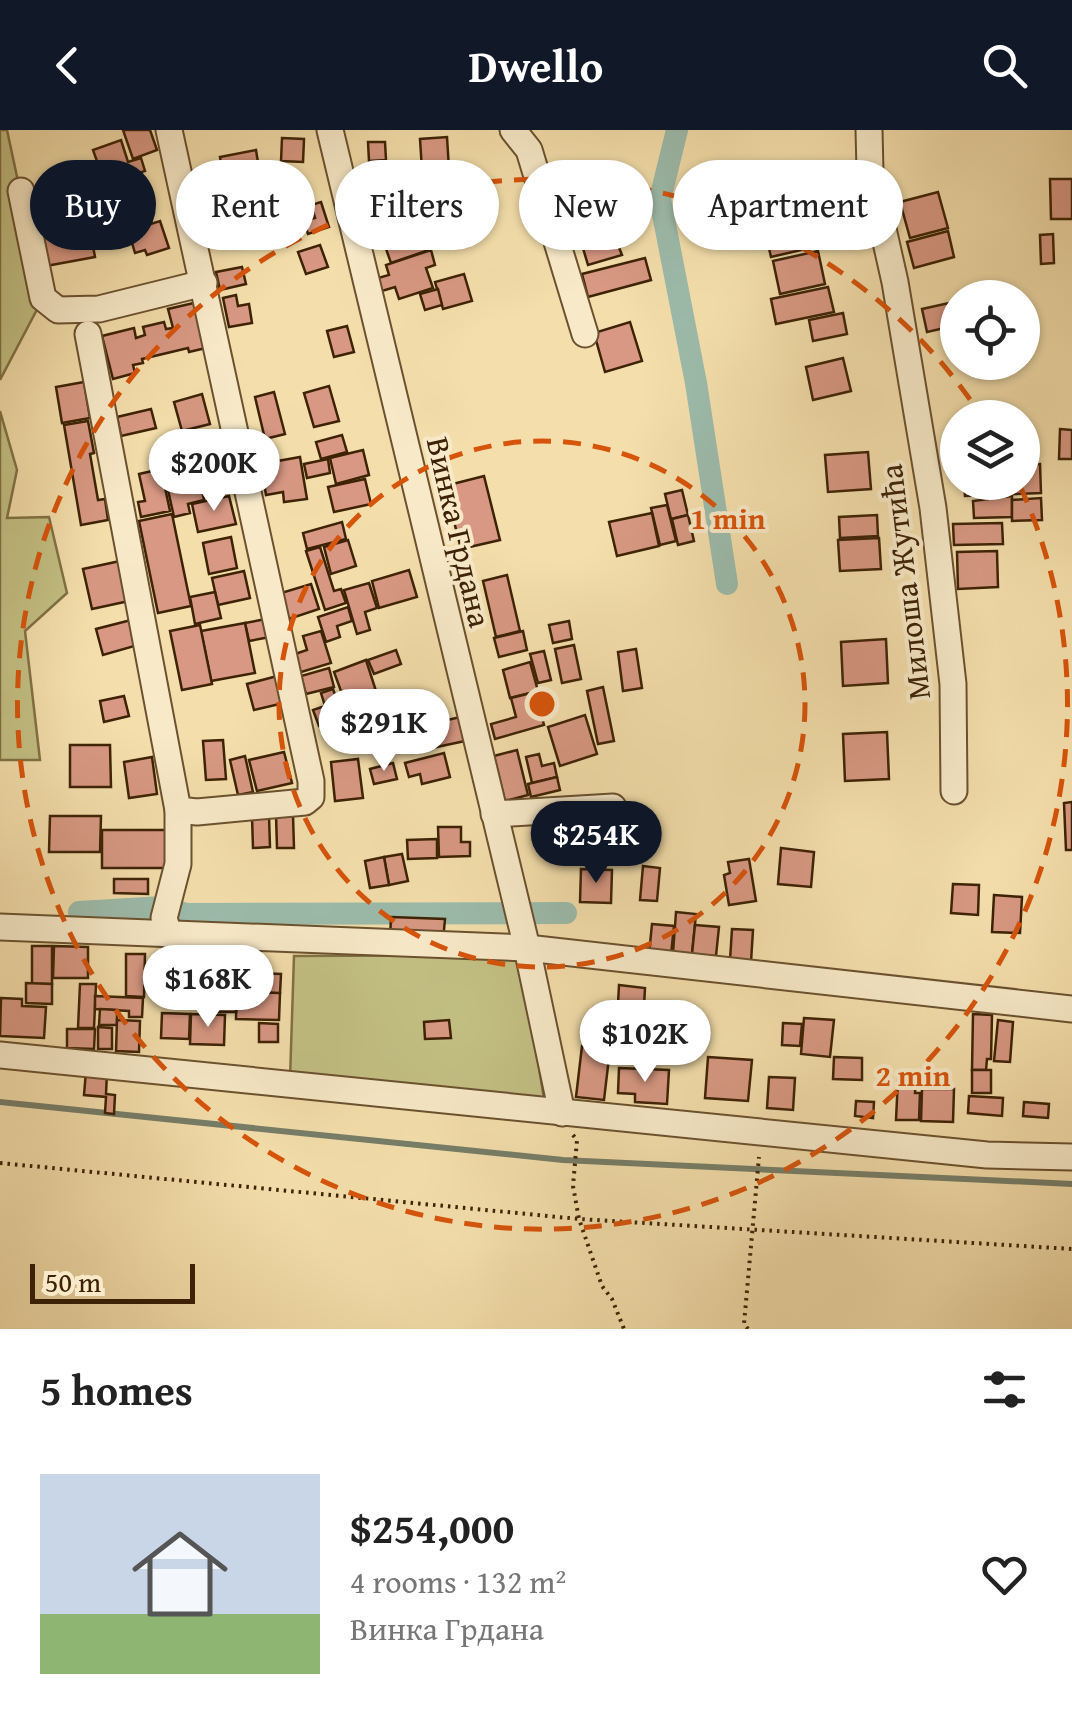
<!DOCTYPE html>
<html lang="en">
<head>
<meta charset="utf-8">
<style>
	:root { --surface:#fff; --page:#f6f6f6; --text:#222; --muted:#767676; --accent:#111827 }
	body { margin:0; font-family:"Gentium Book Plus",serif; background:var(--page); color:var(--text); height:100vh; display:flex; flex-direction:column; font-size:38px; white-space:nowrap }
	* { box-sizing:border-box; margin:0 }
	p { font-size:32px; color:var(--muted) }
	.icon { flex:none; width:55px; height:55px; fill:none; stroke:currentColor; stroke-width:2; stroke-linecap:round; stroke-linejoin:round }
	.map { position:relative; height:1199px; overflow:hidden }
	.panel { display:flex; flex-direction:column; background:var(--surface); flex:1 }
	.panel>* { flex:none }
	.guide { position:absolute; left:30px; top:30px; width:1012px; height:90px; display:flex; gap:20px }
	.tools { position:absolute; left:940px; top:150px; display:grid; gap:20px }
	.tools a { display:grid; place-items:center; width:100px; height:100px; border-radius:50%; background:var(--surface); box-shadow:0 2px 8px #0004; font-size:50px }
	.scale { position:absolute; left:30px; bottom:25px; width:165px; box-sizing:border-box; padding-left:10px; border:5px solid #3d2205; border-top:0; font-size:28px; line-height:35px; white-space:nowrap; color:#3d2205; -webkit-text-stroke:8px #f8eac9; paint-order:stroke }
	.price { position:absolute; translate:-50% -85px; padding:0 22px; border-radius:35px; background:#fff; color:#222; font-size:32px; line-height:65px; filter:drop-shadow(0 2px 5px #0008) }
	.price::after { content:''; position:absolute; left:50%; top:60px; width:30px; height:22px; margin-left:-15px; background:inherit; clip-path:polygon(0 0,100% 0,50% 100%) }
	.price.current { background:var(--accent); color:#fff }
	ul { padding:0; list-style:none }
	li { display:flex; align-items:center; gap:30px; height:250px; padding:0 40px }
	li span { display:grid; place-items:center; flex:none; width:280px; height:200px; border-radius:0px; color:#555 }
	li>.icon { margin-inline-start:auto }
	span .icon { width:120px; height:120px; fill:#fffc; stroke-width:1 }
	li b { font-size:42px }
	h2 { display:flex; justify-content:space-between; align-items:center; height:120px; padding:0 40px; font-size:42px }
	.chip { padding:0 35px; border-radius:45px; background:var(--surface); box-shadow:0 2px 8px #0004; font-size:35px; line-height:90px }
	.chip.current { background:var(--accent); color:#fff }
	header { display:flex; justify-content:space-between; align-items:center; height:130px; padding:0 40px; background:var(--accent); color:#fff; font-size:45px; font-weight:700 }
	.map>svg:first-child { display:block }
</style>
</head>
<body>
<header><svg class="icon" aria-label="back" viewBox="0 0 24 24"><path d="M15 5l-7 7 7 7"/></svg>Dwello<svg class="icon" aria-label="search" viewBox="0 0 24 24"><circle cx="10" cy="10" r="6"/><path d="M15 15l6 6"/></svg></header>
<div class="map">
<svg width="1072" height="1199" viewBox="0 0 1072 1199">
	<rect width="100%" height="100%" fill="#f4dfac"/>
	<filter id="stains"><feTurbulence type="fractalNoise" baseFrequency=".002" numOctaves="4"/><feColorMatrix values="0 0 0 0 .2 0 0 0 0 .09 0 0 0 0 .02 0 0 0 .5 -.17"/></filter>
	<radialGradient id="worn" r=".72"><stop offset=".6" stop-color="#630" stop-opacity="0"/><stop offset="1" stop-color="#630" stop-opacity=".3"/></radialGradient>
	<g fill="#c3c084" stroke="#807144" stroke-width="2.5">
		<path d="M 0,0 L 7,0 L 43,168 L 0,250 Z"/>
		<path d="M 0,281 L 17,340 L 7,388 L 49,387 L 67,463 L 25,501 L 40,630 L 0,630 Z"/>
		<path d="M 521,825 L 545,975 L 290,949 L 294,826 Z"/>
	</g>
	<g fill="none" stroke-linecap="round" stroke-linejoin="round">
		<path stroke="#767e69" stroke-width="6" d="M 0,972 L 563,1030 L 1072,1054"/>
		<g stroke="#9cbcac" stroke-width="22">
			<path d="M 677,0 L 660,69 L 696,253 L 727,454"/>
			<path d="M 173,780 L 187,784 L 566,783"/>
			<path d="M 79,782 L 163,777"/>
		</g>
	</g>
	<g fill="#d89883" stroke="#3d2205" stroke-width="2.5">
		<path d="M 123,0 L 150,0 L 157,20 L 133,29 Z"/>
		<path d="M 447,7 L 449,39 L 422,40 L 420,9 Z"/>
		<path d="M 282,8 L 304,9 L 303,32 L 281,31 Z"/>
		<path d="M 121,10 L 128,32 L 141,28 L 145,41 L 105,54 L 93,20 Z"/>
		<path d="M 368,12 L 385,12 L 386,30 L 369,31 Z"/>
		<path d="M 256,20 L 262,57 L 226,63 L 220,27 Z"/>
		<path d="M 464,38 L 466,68 L 441,70 L 439,39 Z"/>
		<path d="M 1050,49 L 1072,49 L 1072,89 L 1051,89 Z"/>
		<path d="M 283,52 L 286,61 L 274,65 L 279,78 L 257,86 L 249,64 Z"/>
		<path d="M 784,61 L 792,92 L 763,98 L 756,68 Z"/>
		<path d="M 938,62 L 948,98 L 910,108 L 900,72 Z"/>
		<path d="M 469,69 L 473,95 L 447,98 L 444,72 Z"/>
		<path d="M 228,70 L 234,105 L 208,109 L 201,76 Z"/>
		<path d="M 71,72 L 75,99 L 39,104 L 37,89 L 61,85 L 59,74 Z"/>
		<path d="M 321,72 L 329,97 L 308,104 L 304,91 L 315,88 L 311,75 Z"/>
		<path d="M 412,78 L 419,104 L 389,112 L 381,87 Z"/>
		<path d="M 126,79 L 132,96 L 100,108 L 94,91 Z"/>
		<path d="M 87,80 L 90,99 L 76,101 L 73,82 Z"/>
		<path d="M 604,80 L 622,125 L 588,135 L 574,88 Z"/>
		<path d="M 808,90 L 814,117 L 771,127 L 765,101 Z"/>
		<path d="M 160,91 L 169,118 L 147,125 L 145,120 L 135,123 L 130,106 L 143,102 L 141,97 Z"/>
		<path d="M 90,100 L 95,127 L 46,136 L 41,109 Z"/>
		<path d="M 948,101 L 954,127 L 914,138 L 907,112 Z"/>
		<path d="M 1053,104 L 1054,133 L 1041,134 L 1040,105 Z"/>
		<path d="M 420,105 L 426,121 L 391,133 L 385,116 Z"/>
		<path d="M 320,115 L 328,137 L 306,144 L 298,122 Z"/>
		<path d="M 431,120 L 435,135 L 426,138 L 433,158 L 399,169 L 395,157 L 382,161 L 378,148 L 389,145 L 386,135 Z"/>
		<path d="M 818,121 L 825,154 L 780,164 L 773,131 Z"/>
		<path d="M 645,128 L 651,150 L 588,167 L 582,144 Z"/>
		<path d="M 242,137 L 246,154 L 220,160 L 216,142 Z"/>
		<path d="M 464,144 L 472,171 L 443,179 L 435,152 Z"/>
		<path d="M 828,157 L 834,182 L 776,194 L 771,169 Z"/>
		<path d="M 438,159 L 442,175 L 425,180 L 420,164 Z"/>
		<path d="M 236,165 L 238,176 L 249,174 L 252,193 L 229,197 L 223,168 Z"/>
		<path d="M 958,171 L 958,195 L 927,202 L 922,179 Z"/>
		<path d="M 198,172 L 210,217 L 189,222 L 188,218 L 142,229 L 143,233 L 133,235 L 135,243 L 113,249 L 102,206 L 134,198 L 136,208 L 145,205 L 143,197 L 164,192 L 166,199 L 173,198 L 168,179 Z"/>
		<path d="M 843,183 L 847,204 L 813,211 L 809,190 Z"/>
		<path d="M 630,192 L 642,231 L 605,242 L 594,203 Z"/>
		<path d="M 347,196 L 354,222 L 334,227 L 327,201 Z"/>
		<path d="M 843,228 L 851,261 L 813,270 L 806,237 Z"/>
		<path d="M 84,252 L 90,288 L 62,293 L 56,257 Z"/>
		<path d="M 329,256 L 339,291 L 314,297 L 304,263 Z"/>
		<path d="M 274,262 L 285,304 L 265,309 L 255,267 Z"/>
		<path d="M 202,264 L 210,294 L 182,301 L 174,272 Z"/>
		<path d="M 151,279 L 156,298 L 121,306 L 117,287 Z"/>
		<path d="M 88,291 L 94,323 L 90,324 L 98,370 L 105,369 L 108,390 L 81,395 L 64,295 Z"/>
		<path d="M 1060,299 L 1072,300 L 1072,329 L 1059,329 Z"/>
		<path d="M 210,304 L 218,336 L 186,344 L 179,312 Z"/>
		<path d="M 342,305 L 347,322 L 321,329 L 316,312 Z"/>
		<path d="M 363,320 L 369,345 L 336,354 L 330,328 Z"/>
		<path d="M 868,322 L 871,359 L 828,362 L 825,325 Z"/>
		<path d="M 178,323 L 185,356 L 167,360 L 161,333 L 170,331 L 169,325 Z"/>
		<path d="M 300,327 L 307,369 L 284,372 L 283,362 L 266,365 L 261,334 Z"/>
		<path d="M 328,329 L 330,343 L 307,348 L 304,334 Z"/>
		<path d="M 1040,334 L 1041,363 L 965,366 L 964,352 L 1022,352 L 1022,335 Z"/>
		<path d="M 161,339 L 170,381 L 141,387 L 138,372 L 145,371 L 139,344 Z"/>
		<path d="M 484,346 L 500,410 L 461,419 L 445,356 Z"/>
		<path d="M 365,349 L 371,374 L 334,382 L 328,357 Z"/>
		<path d="M 201,353 L 204,370 L 188,374 L 190,383 L 174,387 L 168,360 Z"/>
		<path d="M 682,360 L 688,385 L 671,389 L 665,364 Z"/>
		<path d="M 229,366 L 236,394 L 198,402 L 192,374 Z"/>
		<path d="M 1012,366 L 1012,387 L 974,388 L 973,371 Z"/>
		<path d="M 1041,368 L 1042,390 L 1012,391 L 1012,370 Z"/>
		<path d="M 667,375 L 676,411 L 660,415 L 651,378 Z"/>
		<path d="M 652,383 L 659,416 L 617,426 L 609,392 Z"/>
		<path d="M 172,384 L 191,476 L 158,483 L 139,391 Z"/>
		<path d="M 688,385 L 694,411 L 678,415 L 672,389 Z"/>
		<path d="M 877,385 L 878,406 L 840,408 L 839,387 Z"/>
		<path d="M 342,392 L 346,409 L 307,419 L 303,403 Z"/>
		<path d="M 1002,393 L 1003,414 L 954,415 L 953,394 Z"/>
		<path d="M 231,407 L 237,438 L 209,444 L 203,413 Z"/>
		<path d="M 879,408 L 881,439 L 840,441 L 838,410 Z"/>
		<path d="M 348,410 L 356,436 L 331,444 L 324,417 Z"/>
		<path d="M 320,417 L 334,461 L 341,459 L 346,473 L 325,480 L 306,421 Z"/>
		<path d="M 997,421 L 998,457 L 958,459 L 957,422 Z"/>
		<path d="M 120,431 L 129,471 L 92,479 L 83,439 Z"/>
		<path d="M 409,440 L 417,467 L 379,478 L 372,451 Z"/>
		<path d="M 244,441 L 250,468 L 218,475 L 212,448 Z"/>
		<path d="M 507,445 L 520,501 L 496,507 L 483,451 Z"/>
		<path d="M 369,453 L 377,478 L 365,482 L 370,500 L 357,504 L 344,460 Z"/>
		<path d="M 311,454 L 319,479 L 289,489 L 281,463 Z"/>
		<path d="M 215,462 L 221,488 L 195,494 L 190,467 Z"/>
		<path d="M 348,477 L 352,491 L 337,496 L 340,507 L 326,512 L 318,487 Z"/>
		<path d="M 266,489 L 270,507 L 249,511 L 245,493 Z"/>
		<path d="M 131,490 L 138,515 L 103,525 L 96,499 Z"/>
		<path d="M 569,491 L 572,509 L 553,513 L 549,495 Z"/>
		<path d="M 245,493 L 255,543 L 211,551 L 201,501 Z"/>
		<path d="M 200,495 L 212,554 L 182,560 L 170,501 Z"/>
		<path d="M 321,501 L 331,533 L 298,543 L 292,525 L 307,520 L 303,506 Z"/>
		<path d="M 523,501 L 527,520 L 499,527 L 494,508 Z"/>
		<path d="M 886,509 L 888,553 L 843,556 L 841,512 Z"/>
		<path d="M 574,515 L 581,549 L 562,553 L 555,519 Z"/>
		<path d="M 636,519 L 642,558 L 623,561 L 618,522 Z"/>
		<path d="M 396,520 L 401,534 L 374,544 L 368,530 Z"/>
		<path d="M 544,521 L 551,550 L 538,553 L 530,524 Z"/>
		<path d="M 366,530 L 376,561 L 345,572 L 334,542 Z"/>
		<path d="M 530,532 L 538,561 L 510,568 L 503,540 Z"/>
		<path d="M 329,538 L 334,557 L 306,564 L 301,546 Z"/>
		<path d="M 281,545 L 288,572 L 254,580 L 247,554 Z"/>
		<path d="M 603,557 L 614,611 L 598,614 L 587,561 Z"/>
		<path d="M 333,559 L 343,588 L 319,596 L 313,580 L 325,576 L 321,563 Z"/>
		<path d="M 535,562 L 544,595 L 495,609 L 491,594 L 516,587 L 511,568 Z"/>
		<path d="M 124,566 L 129,586 L 104,592 L 100,571 Z"/>
		<path d="M 585,585 L 597,624 L 560,636 L 548,597 Z"/>
		<path d="M 460,587 L 465,611 L 432,618 L 427,595 Z"/>
		<path d="M 887,602 L 889,649 L 845,651 L 843,604 Z"/>
		<path d="M 223,610 L 226,649 L 206,650 L 203,611 Z"/>
		<path d="M 70,615 L 110,615 L 111,657 L 70,657 Z"/>
		<path d="M 517,620 L 528,665 L 505,671 L 494,626 Z"/>
		<path d="M 284,622 L 292,653 L 257,661 L 249,630 Z"/>
		<path d="M 444,623 L 450,647 L 422,654 L 420,644 L 409,647 L 405,633 Z"/>
		<path d="M 539,624 L 542,636 L 554,633 L 557,647 L 532,653 L 526,627 Z"/>
		<path d="M 245,626 L 253,662 L 238,665 L 230,630 Z"/>
		<path d="M 152,627 L 157,664 L 129,668 L 124,632 Z"/>
		<path d="M 358,629 L 363,668 L 335,671 L 331,632 Z"/>
		<path d="M 393,633 L 397,649 L 374,654 L 370,639 Z"/>
		<path d="M 557,647 L 560,660 L 531,667 L 528,654 Z"/>
		<path d="M 1072,672 L 1072,720 L 1066,720 L 1064,673 Z"/>
		<path d="M 276,685 L 293,685 L 294,718 L 277,718 Z"/>
		<path d="M 50,686 L 101,686 L 100,722 L 49,722 Z"/>
		<path d="M 269,686 L 270,717 L 253,718 L 252,687 Z"/>
		<path d="M 438,697 L 461,697 L 461,712 L 470,712 L 470,726 L 439,727 Z"/>
		<path d="M 102,700 L 169,700 L 168,738 L 102,738 Z"/>
		<path d="M 437,709 L 437,728 L 408,729 L 407,710 Z"/>
		<path d="M 781,718 L 814,722 L 811,757 L 778,754 Z"/>
		<path d="M 402,724 L 408,751 L 389,755 L 384,727 Z"/>
		<path d="M 384,727 L 389,755 L 370,758 L 365,731 Z"/>
		<path d="M 749,729 L 756,771 L 729,775 L 724,745 L 730,743 L 728,732 Z"/>
		<path d="M 643,736 L 660,738 L 657,771 L 640,770 Z"/>
		<path d="M 581,739 L 612,740 L 611,773 L 580,772 Z"/>
		<path d="M 114,749 L 148,749 L 148,764 L 114,763 Z"/>
		<path d="M 953,754 L 979,755 L 978,785 L 951,783 Z"/>
		<path d="M 994,765 L 1022,767 L 1020,803 L 992,802 Z"/>
		<path d="M 676,782 L 696,784 L 692,824 L 673,823 Z"/>
		<path d="M 391,787 L 445,789 L 443,811 L 390,809 Z"/>
		<path d="M 652,794 L 674,796 L 671,825 L 649,824 Z"/>
		<path d="M 695,795 L 719,797 L 716,826 L 692,824 Z"/>
		<path d="M 732,799 L 753,800 L 751,832 L 730,830 Z"/>
		<rect x="32" y="816" width="20" height="38"/>
		<path d="M 54,816 L 88,817 L 88,848 L 53,848 Z"/>
		<path d="M 126,824 L 145,824 L 144,867 L 126,866 Z"/>
		<path d="M 237,840 L 257,841 L 256,862 L 280,863 L 279,890 L 236,889 Z"/>
		<path d="M 257,843 L 281,844 L 280,863 L 256,862 Z"/>
		<path d="M 219,846 L 237,847 L 236,882 L 217,882 Z"/>
		<path d="M 26,853 L 52,854 L 52,874 L 26,873 Z"/>
		<path d="M 80,854 L 96,854 L 94,898 L 78,898 Z"/>
		<path d="M 619,855 L 645,858 L 644,876 L 618,874 Z"/>
		<path d="M 95,866 L 143,868 L 142,887 L 129,887 L 129,881 L 95,879 Z"/>
		<path d="M 1,868 L 22,869 L 22,876 L 46,877 L 44,908 L 0,906 Z"/>
		<path d="M 100,879 L 117,880 L 117,895 L 99,895 Z"/>
		<path d="M 162,883 L 190,884 L 189,909 L 161,908 Z"/>
		<path d="M 191,884 L 225,885 L 224,915 L 190,914 Z"/>
		<path d="M 973,884 L 992,885 L 991,929 L 987,929 L 986,940 L 972,940 Z"/>
		<path d="M 804,888 L 834,890 L 830,927 L 801,924 Z"/>
		<path d="M 117,890 L 140,891 L 139,922 L 116,921 Z"/>
		<path d="M 449,890 L 451,908 L 425,909 L 424,892 Z"/>
		<path d="M 998,890 L 1013,892 L 1010,932 L 994,931 Z"/>
		<path d="M 259,893 L 278,894 L 278,912 L 259,912 Z"/>
		<path d="M 783,893 L 802,894 L 800,916 L 782,915 Z"/>
		<path d="M 98,897 L 112,898 L 112,919 L 98,919 Z"/>
		<path d="M 67,899 L 95,899 L 94,919 L 67,918 Z"/>
		<path d="M 582,916 L 610,919 L 604,970 L 576,967 Z"/>
		<path d="M 708,927 L 752,930 L 748,971 L 705,968 Z"/>
		<path d="M 834,927 L 862,928 L 862,950 L 833,949 Z"/>
		<path d="M 619,938 L 669,940 L 667,974 L 635,972 L 635,964 L 618,963 Z"/>
		<rect x="972" y="940" width="19" height="23"/>
		<path d="M 86,941 L 107,943 L 106,964 L 115,965 L 114,984 L 105,983 L 106,967 L 84,965 Z"/>
		<path d="M 769,947 L 795,948 L 793,980 L 767,978 Z"/>
		<path d="M 898,948 L 916,948 L 915,963 L 920,963 L 919,990 L 896,990 Z"/>
		<path d="M 922,959 L 954,959 L 953,992 L 921,991 Z"/>
		<path d="M 969,966 L 1003,968 L 1002,986 L 968,983 Z"/>
		<path d="M 856,971 L 874,972 L 873,988 L 855,986 Z"/>
		<path d="M 1024,972 L 1049,974 L 1048,988 L 1023,986 Z"/>
	</g>
	<g fill="none" stroke-linecap="round" stroke-linejoin="round">
		<g stroke="#6b512f" stroke-width="29">
			<g id="minor">
				<path d="M 330,0 L 527,818 L 562,983"/>
				<path d="M 513,0 L 529,20 L 585,204"/>
				<path d="M 869,0 L 870,41 L 895,152 L 933,378 L 953,554 L 954,661"/>
				<path d="M 21,61 L 43,168 L 58,180 L 99,179 L 204,153"/>
				<path d="M 88,204 L 178,680 L 197,682 L 305,672 L 311,667 L 311,651 L 169,0"/>
				<path d="M 494,684 L 613,677"/>
				<path d="M 0,797 L 527,818 L 1072,879"/>
				<path d="M 169,805 L 164,788 L 178,734 L 178,680"/>
				<path d="M 0,925 L 987,1025 L 1072,1027"/>
			</g>
		</g>
		<g stroke="#3d2205" stroke-width="4" stroke-dasharray="2.5 5" stroke-linecap="butt">
			<path d="M 573,1005 L 577,1010 L 573,1056 L 579,1089 L 602,1156 L 612,1169 L 624,1199"/>
			<path d="M 0,1033 L 579,1089 L 1072,1119"/>
			<path d="M 748,1199 L 744,1194 L 759,1027"/>
		</g>
		<use href="#minor" stroke="#f8eac9" stroke-width="25"/>
	</g>
	<g fill="none" stroke="#d7540b" stroke-width="5" stroke-dasharray="18 12">
		<circle cx="542" cy="574" r="263"/>
		<path d="M1020 356A525 525 0 1 1 980 284"/>
	</g>
	<g text-anchor="middle" stroke-width="8" stroke-linejoin="round" paint-order="stroke">
		<g font-size="32" fill="#3d2205" stroke="#f8eac9">
			<text transform="translate(459 402) rotate(77)" y="11">Винка Грдана</text>
			<text transform="translate(905 452) rotate(-97)" y="11">Милоша Жутића</text>
		</g>
	</g>
	<circle cx="542" cy="574" r="15" fill="#d7540b" stroke="#f8eac9" stroke-width="5"/>
	<g font-size="30" text-anchor="middle" font-weight="bold" fill="#d7540b" stroke="#f8eac9" stroke-width="8" stroke-linejoin="round" paint-order="stroke">
		<text x="728" y="399">1 min</text>
		<text x="913" y="956">2 min</text>
	</g>
	<rect width="100%" height="100%" filter="url(#stains)"/>
	<rect width="100%" height="100%" fill="url(#worn)"/>
</svg>
<div class="tools">
<a><svg class="icon" aria-label="locate" viewBox="0 0 24 24"><circle cx="12" cy="12" r="6"/><path d="M12 2v4M12 18v4M2 12h4M18 12h4"/></svg></a>
<a><svg class="icon" aria-label="layers" viewBox="0 0 24 24"><path d="M12 4l9 5-9 5-9-5zM3 14l9 5 9-5"/></svg></a>
</div>
<div class="scale">50 m</div>
<b class="price" style="left:214px;top:384px">$200K</b>
<b class="price" style="left:384px;top:644px">$291K</b>
<b class="price current" style="left:596px;top:756px">$254K</b>
<b class="price" style="left:208px;top:900px">$168K</b>
<b class="price" style="left:645px;top:955px">$102K</b>
<div class="guide">
<a class="chip current">Buy</a>
<a class="chip">Rent</a>
<a class="chip">Filters</a>
<a class="chip">New</a>
<a class="chip">Apartment</a>
</div>
</div>
<section class="panel">
<h2>5 homes<svg class="icon" aria-label="filters" viewBox="0 0 24 24"><path d="M4 7h16M4 17h16"/><circle cx="9" cy="7" r="2"/><circle cx="15" cy="17" r="2"/></svg></h2>
<ul>
<li><span style="background:linear-gradient(#c9d6e8 70%,#8fb573 0)"><svg class="icon" aria-label="home" viewBox="0 0 24 24"><path d="M3 11l9-7 9 7M6 9v11h12V9"/></svg></span><div><b>$254,000</b><p>4 rooms · 132 m²</p><p>Винка Грдана</p></div><svg class="icon" aria-label="heart" viewBox="0 0 24 24"><path d="M12 20l-8-8c-3-5 5-10 8-4 3-6 11-1 8 4z"/></svg></li>
</ul>
</section>
</body>
</html>
